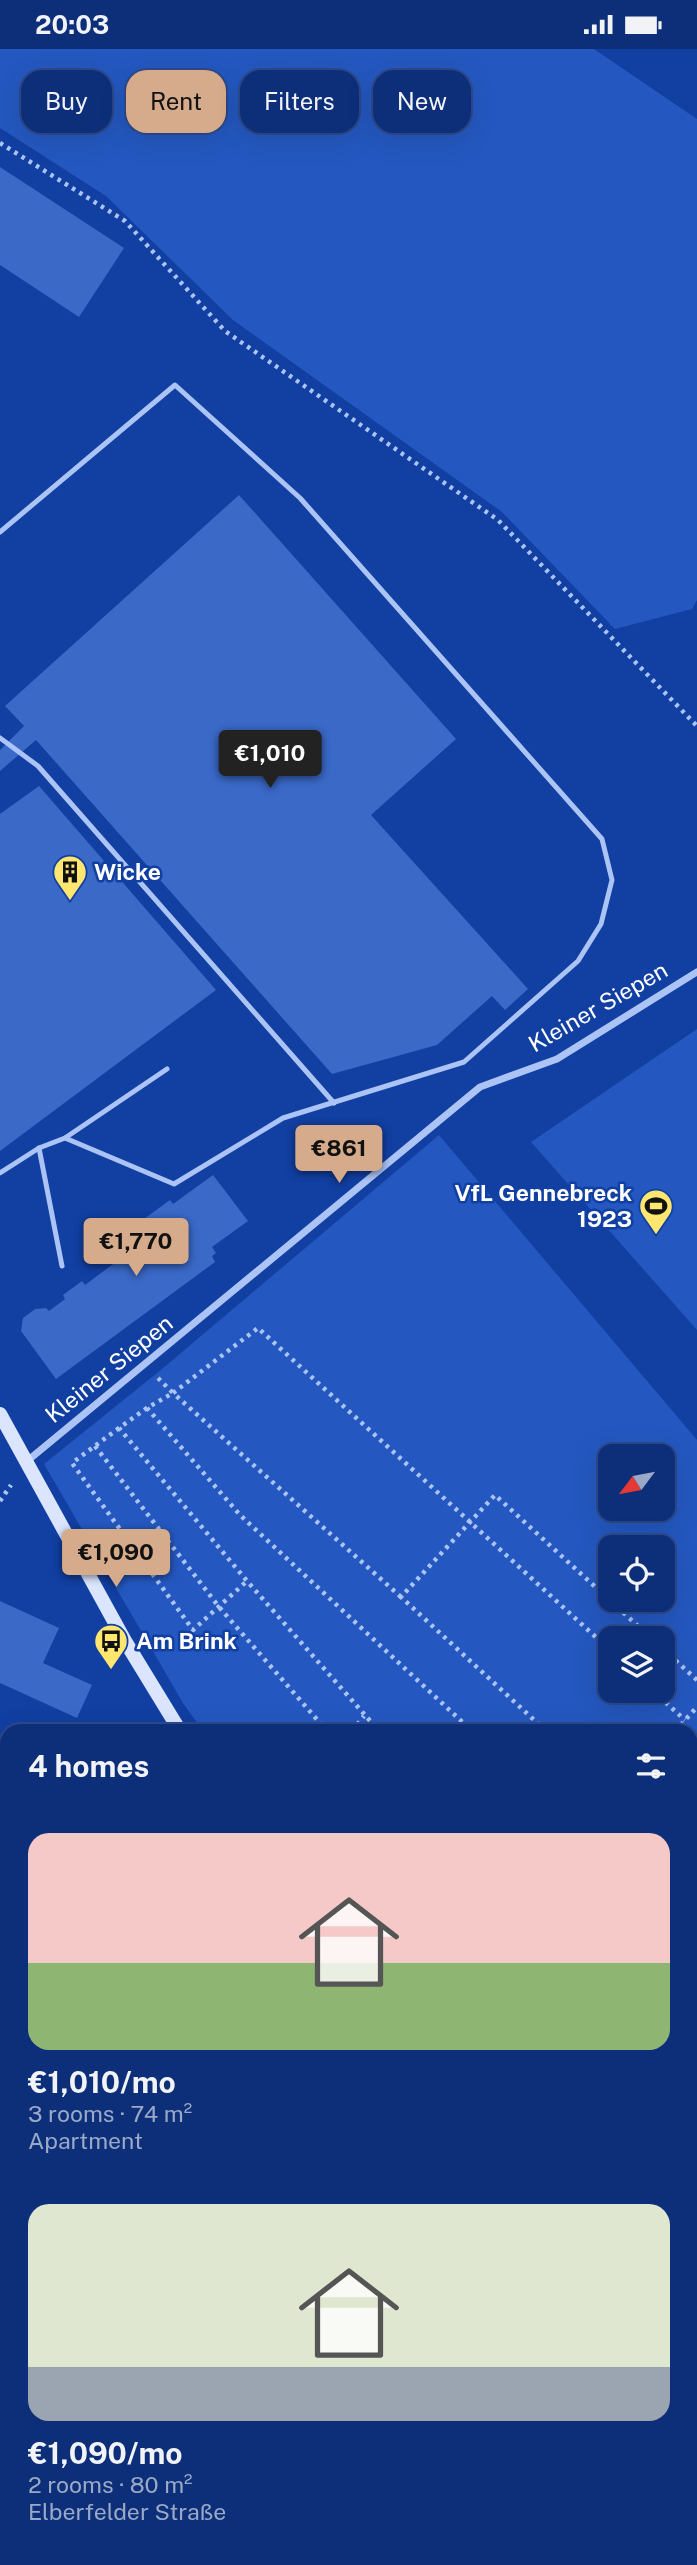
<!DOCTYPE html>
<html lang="en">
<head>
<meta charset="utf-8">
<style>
	:root { --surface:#0d2f7a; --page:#16377f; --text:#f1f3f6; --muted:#9aa9c7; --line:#2d4a8b; --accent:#d6ab8b }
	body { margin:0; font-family:"Public Sans",sans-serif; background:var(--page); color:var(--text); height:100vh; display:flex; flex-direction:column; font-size:26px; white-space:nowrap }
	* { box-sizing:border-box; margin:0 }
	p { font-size:23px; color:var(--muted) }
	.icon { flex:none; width:38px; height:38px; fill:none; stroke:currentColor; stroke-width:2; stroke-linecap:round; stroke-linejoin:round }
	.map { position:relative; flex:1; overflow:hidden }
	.side { position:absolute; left:0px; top:1675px; width:698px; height:842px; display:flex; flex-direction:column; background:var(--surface); border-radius:21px 21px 0 0; box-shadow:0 7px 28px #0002,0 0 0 2px var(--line) }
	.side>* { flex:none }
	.banner { position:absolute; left:21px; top:21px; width:656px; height:63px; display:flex; gap:14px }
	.needle { width:46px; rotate:238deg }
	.fabs { position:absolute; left:598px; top:1395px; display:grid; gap:14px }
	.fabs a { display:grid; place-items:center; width:77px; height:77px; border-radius:14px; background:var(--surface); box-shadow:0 7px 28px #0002,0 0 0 2px var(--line); font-size:35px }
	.price { position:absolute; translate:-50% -60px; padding:0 16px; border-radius:7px; background:var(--accent); color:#111; font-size:23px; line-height:46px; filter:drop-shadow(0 2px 4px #0008) }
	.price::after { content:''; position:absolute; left:50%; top:42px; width:21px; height:16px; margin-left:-10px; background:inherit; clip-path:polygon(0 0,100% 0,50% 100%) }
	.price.selected { background:#222; color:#fff }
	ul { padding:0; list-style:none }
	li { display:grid; align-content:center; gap:14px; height:371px; padding:0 28px }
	li span { display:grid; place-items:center; height:217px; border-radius:21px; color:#555 }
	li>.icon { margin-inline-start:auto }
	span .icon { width:126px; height:126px; fill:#fffc; stroke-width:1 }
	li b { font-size:30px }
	h2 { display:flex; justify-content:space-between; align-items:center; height:84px; padding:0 28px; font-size:30px }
	.chip { padding:0 24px; border-radius:21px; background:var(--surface); box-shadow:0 7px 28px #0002,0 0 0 2px var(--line); font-size:24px; line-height:63px }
	.chip.selected { background:var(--accent); color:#111 }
	.status { display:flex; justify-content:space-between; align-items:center; height:49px; padding:0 35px; background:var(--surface); direction:ltr }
	.status svg { height:19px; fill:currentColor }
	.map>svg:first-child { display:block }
</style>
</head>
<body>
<div class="status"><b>20:03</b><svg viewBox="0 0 49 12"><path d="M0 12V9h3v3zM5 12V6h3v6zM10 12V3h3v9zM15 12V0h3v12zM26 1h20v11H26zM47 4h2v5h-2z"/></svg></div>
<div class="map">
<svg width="697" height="2516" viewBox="0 0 697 2516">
	<rect width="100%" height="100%" fill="#113fa2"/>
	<g fill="#2458c0" fill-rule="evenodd">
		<path d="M 0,0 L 594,0 L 697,70 L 697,551 L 692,560 L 615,580 L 502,463 L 233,271 L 106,147 L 0,79 Z"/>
		<path d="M 697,980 L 697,1281 L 531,1093 Z"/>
		<path d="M 439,1086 L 697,1391 L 697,1725 L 691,1731 L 691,1682 L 203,1682 L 183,1654 L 44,1415 L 162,1320 ZM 611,1407 L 663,1407 L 663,1460 L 611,1460 ZM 611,1498 L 663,1498 L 663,1550 L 611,1550 ZM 663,1589 L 663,1642 L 611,1642 L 611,1589 Z"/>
		<path d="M 691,1845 L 697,1850 L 697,1945 L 691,1953 Z"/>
	</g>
	<g fill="#3a69c8">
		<path d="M 0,118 L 124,199 L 79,268 L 0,216 Z"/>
		<path d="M 239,446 L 456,690 L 371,766 L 528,940 L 505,961 L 492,947 L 437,996 L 332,1025 L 36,691 L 0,722 L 0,701 L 24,677 L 5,657 Z"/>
		<path d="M 39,737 L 216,941 L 0,1102 L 0,765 Z"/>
		<path d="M 213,1126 L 248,1172 L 212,1198 L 216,1204 L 212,1207 L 215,1213 L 56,1330 L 21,1282 L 23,1269 L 35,1260 L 46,1259 L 49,1262 L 65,1250 L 63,1246 L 82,1232 L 85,1236 L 148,1189 L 137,1175 L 170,1151 L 173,1155 Z"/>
		<path d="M 0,1552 L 59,1579 L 43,1614 L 92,1636 L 77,1669 L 0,1634 Z"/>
		<path d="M 697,1764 L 697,1792 L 691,1787 L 691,1771 Z"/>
		<path d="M 7,1774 L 7,1807 L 0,1804 L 0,1790 Z"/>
		<path d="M 0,1965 L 7,1968 L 7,1994 L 5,1993 L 0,2005 Z"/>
		<path d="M 0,2166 L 7,2168 L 1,2195 L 0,2195 Z"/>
		<path d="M 0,2201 L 7,2204 L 7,2216 L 1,2237 Z"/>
		<path d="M 7,2271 L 7,2320 L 0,2318 L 0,2290 Z"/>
		<path d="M 691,2339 L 697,2343 L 697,2362 L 692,2370 L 697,2372 L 697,2454 L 691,2451 Z"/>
	</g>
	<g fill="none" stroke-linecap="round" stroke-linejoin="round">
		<g stroke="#abc4f5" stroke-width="4.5" stroke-dasharray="3.5 5" stroke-linecap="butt">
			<path d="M 0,94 L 125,172 L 225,282 L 498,471 L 697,677"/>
			<path d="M 158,1329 L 173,1344 L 147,1359 L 240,1466 L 472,1682"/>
			<path d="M 147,1359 L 119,1379 L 247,1532 L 379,1682"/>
			<path d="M 119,1379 L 72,1414 L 193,1581 L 247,1532"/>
			<path d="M 95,1397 L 219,1558 L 327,1682"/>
			<path d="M 0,1452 L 11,1436"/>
			<path d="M 401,1548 L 173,1344 L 258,1279 L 611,1602"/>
			<path d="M 663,1600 L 697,1631"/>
			<path d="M 653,1642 L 685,1671"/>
			<path d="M 352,1682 L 364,1667"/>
			<path d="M 546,1682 L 401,1548 L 495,1446 L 651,1589"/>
			<path d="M 675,1682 L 697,1658"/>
			<path d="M 691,1897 L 697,1889"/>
		</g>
		<g stroke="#abc4f5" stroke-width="5">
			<path d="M 0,483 L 175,336 L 300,449 L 602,790 L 612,831 L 601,875 L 578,912 L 464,1013 L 283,1069 L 174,1135 L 65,1089"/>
			<path d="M 0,689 L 38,717 L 334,1054"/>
			<path d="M 39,1099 L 62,1217"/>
			<path d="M 0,1124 L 39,1099 L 65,1089 L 167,1020"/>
			<path d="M 691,1810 L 697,1815"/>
			<path d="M 0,1843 L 7,1846"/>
			<path d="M 0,2332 L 7,2335"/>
		</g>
		<g stroke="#abc4f5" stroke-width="7">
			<path d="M 26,1413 L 480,1038 L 557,1010 L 697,923"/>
			<path d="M 691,2318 L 697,2321"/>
		</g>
		<g stroke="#dbe6fe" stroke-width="14">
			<path d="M 0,1365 L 125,1592 L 180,1682"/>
			<path d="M 0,2072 L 7,2074"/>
			<path d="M 691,2186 L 697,2189"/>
		</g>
	</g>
	<defs>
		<g id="building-pin" transform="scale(1.75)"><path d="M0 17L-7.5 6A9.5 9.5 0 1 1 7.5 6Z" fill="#ffe66f" stroke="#113fa2"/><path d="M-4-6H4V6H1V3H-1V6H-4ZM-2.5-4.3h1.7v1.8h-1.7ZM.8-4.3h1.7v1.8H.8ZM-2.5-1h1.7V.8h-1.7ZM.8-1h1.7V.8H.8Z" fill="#111"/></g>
		<g id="stadium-pin" transform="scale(1.75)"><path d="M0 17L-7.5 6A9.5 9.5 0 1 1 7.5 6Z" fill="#ffe66f" stroke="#113fa2"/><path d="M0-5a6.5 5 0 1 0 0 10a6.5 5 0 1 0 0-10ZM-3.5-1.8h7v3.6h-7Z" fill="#111"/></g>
		<g id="bus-pin" transform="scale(1.75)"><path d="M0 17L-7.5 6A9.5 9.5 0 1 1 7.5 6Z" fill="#ffe66f" stroke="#113fa2"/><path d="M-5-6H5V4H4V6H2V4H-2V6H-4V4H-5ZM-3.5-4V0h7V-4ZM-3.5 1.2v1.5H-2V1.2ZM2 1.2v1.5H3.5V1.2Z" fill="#111"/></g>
	</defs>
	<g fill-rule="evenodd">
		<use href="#building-pin" x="70" y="823"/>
		<use href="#stadium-pin" x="656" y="1157"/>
		<use href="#bus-pin" x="111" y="1592"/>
	</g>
	<g text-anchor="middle" stroke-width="5" stroke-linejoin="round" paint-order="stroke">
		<g font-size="23" font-weight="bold" fill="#fff" stroke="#113fa2" text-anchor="start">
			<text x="94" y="831">Wicke</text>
			<text x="632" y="1152" text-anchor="end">VfL Gennebreck<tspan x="632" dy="26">1923</tspan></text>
			<text x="136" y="1600">Am Brink</text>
		</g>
		<g font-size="23" fill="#fff" stroke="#113fa2">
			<text transform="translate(598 958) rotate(-30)" y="8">Kleiner Siepen</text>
			<text transform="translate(109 1320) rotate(-39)" y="8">Kleiner Siepen</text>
		</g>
	</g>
</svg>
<div class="fabs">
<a><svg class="needle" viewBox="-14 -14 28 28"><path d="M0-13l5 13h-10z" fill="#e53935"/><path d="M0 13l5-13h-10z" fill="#9aa9c7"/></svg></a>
<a><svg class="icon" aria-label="locate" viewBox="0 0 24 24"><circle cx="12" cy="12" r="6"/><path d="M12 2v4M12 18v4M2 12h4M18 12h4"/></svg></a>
<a><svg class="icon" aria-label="layers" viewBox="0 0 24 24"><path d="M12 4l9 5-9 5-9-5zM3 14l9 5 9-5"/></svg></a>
</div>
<b class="price selected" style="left:270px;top:741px">€1,010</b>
<b class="price" style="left:339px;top:1136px">€861</b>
<b class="price" style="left:136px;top:1229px">€1,770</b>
<b class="price" style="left:116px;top:1540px">€1,090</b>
<div class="banner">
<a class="chip">Buy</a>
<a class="chip selected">Rent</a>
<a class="chip">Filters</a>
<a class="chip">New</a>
</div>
<section class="side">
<h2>4 homes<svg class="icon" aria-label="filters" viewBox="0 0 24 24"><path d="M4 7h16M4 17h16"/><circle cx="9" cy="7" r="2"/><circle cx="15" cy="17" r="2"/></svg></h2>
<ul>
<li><span style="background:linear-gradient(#f6c9c9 60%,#8fb573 0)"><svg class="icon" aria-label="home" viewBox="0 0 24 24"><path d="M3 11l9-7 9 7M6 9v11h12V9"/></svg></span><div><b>€1,010/mo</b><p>3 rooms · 74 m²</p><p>Apartment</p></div></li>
<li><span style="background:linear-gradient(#dfe7d0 75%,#9aa5b1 0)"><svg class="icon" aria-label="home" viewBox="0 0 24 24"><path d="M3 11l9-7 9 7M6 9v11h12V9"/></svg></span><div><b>€1,090/mo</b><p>2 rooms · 80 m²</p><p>Elberfelder Straße</p></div></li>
</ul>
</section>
</div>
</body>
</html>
